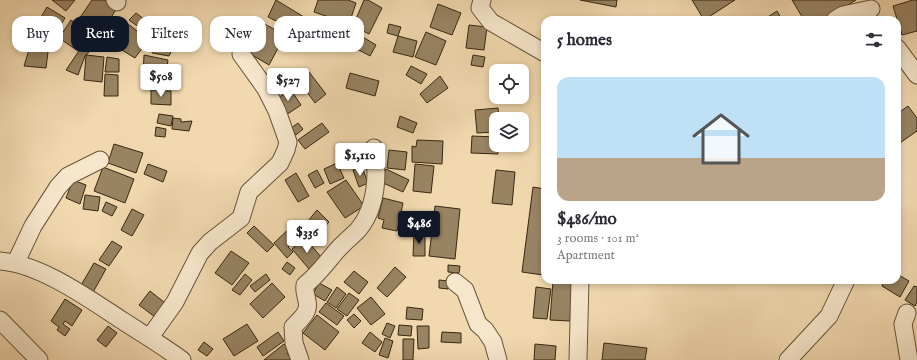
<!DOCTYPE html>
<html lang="en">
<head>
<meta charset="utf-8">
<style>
	:root { --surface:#fff; --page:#f2f2f3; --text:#2b2b33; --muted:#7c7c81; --accent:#111827 }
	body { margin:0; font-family:"IM FELL English",serif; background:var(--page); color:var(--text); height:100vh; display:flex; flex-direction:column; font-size:15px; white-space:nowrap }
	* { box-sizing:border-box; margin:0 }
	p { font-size:13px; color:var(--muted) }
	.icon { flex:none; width:22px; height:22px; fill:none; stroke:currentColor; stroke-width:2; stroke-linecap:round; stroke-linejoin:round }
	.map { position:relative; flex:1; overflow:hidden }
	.drawer { position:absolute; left:541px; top:16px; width:360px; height:268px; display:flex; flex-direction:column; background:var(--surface); border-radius:12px; box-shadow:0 2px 6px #0003 }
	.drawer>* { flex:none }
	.guide { position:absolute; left:12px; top:16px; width:380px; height:36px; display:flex; gap:8px }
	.fabs { position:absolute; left:489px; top:64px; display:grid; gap:8px }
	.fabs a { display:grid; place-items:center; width:40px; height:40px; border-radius:8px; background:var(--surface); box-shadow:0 2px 6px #0003; font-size:20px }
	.price { position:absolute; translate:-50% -34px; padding:0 9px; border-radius:4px; background:#fff; color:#222; font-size:13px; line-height:26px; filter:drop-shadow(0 1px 2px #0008) }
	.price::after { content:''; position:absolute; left:50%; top:24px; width:12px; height:9px; margin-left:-6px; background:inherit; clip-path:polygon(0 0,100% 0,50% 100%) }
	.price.on { background:var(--accent); color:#fff }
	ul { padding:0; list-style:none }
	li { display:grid; align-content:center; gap:8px; height:212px; padding:0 16px }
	li span { display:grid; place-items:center; height:124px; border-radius:12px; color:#555 }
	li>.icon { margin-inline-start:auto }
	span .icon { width:72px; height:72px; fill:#fffc; stroke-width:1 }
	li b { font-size:17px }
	h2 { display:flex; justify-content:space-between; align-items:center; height:48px; padding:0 16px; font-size:17px }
	.chip { padding:0 14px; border-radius:12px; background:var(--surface); box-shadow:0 2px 6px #0003; font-size:14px; line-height:36px }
	.chip.on { background:var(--accent); color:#fff }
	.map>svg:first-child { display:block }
</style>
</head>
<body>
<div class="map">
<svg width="917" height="360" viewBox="0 0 917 360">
	<rect width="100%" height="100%" fill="#f1d8af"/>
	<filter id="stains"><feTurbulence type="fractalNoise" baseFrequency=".005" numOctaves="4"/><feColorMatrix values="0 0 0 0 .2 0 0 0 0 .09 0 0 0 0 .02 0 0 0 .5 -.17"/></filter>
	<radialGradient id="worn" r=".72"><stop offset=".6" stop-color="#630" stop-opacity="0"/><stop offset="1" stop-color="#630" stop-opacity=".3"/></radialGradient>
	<g fill="#988463" stroke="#372811">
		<path d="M 52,0 L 75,0 L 66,11 Z"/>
		<path d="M 92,0 L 104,0 L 116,9 L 102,34 L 79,19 Z"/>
		<path d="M 276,0 L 304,17 L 294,30 L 268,17 Z"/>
		<path d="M 318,0 L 348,0 L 356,3 L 349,24 L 314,12 Z"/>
		<path d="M 364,0 L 368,0 L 382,8 L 369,34 L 353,26 Z"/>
		<path d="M 580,0 L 617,0 L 616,7 Z"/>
		<path d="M 692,0 L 735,0 L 704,20 Z"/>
		<path d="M 792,0 L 856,0 L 823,20 L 804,20 Z"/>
		<path d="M 913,0 L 917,0 L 917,31 L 902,35 L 893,6 Z"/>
		<path d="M 438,4 L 461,13 L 452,35 L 430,27 Z"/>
		<path d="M 47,7 L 65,18 L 55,34 L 37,24 Z"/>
		<path d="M 777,11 L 782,20 L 763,20 Z"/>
		<path d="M 136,13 L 156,28 L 150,35 L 129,20 Z"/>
		<path d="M 304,17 L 329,28 L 319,49 L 295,37 Z"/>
		<path d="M 71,20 L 90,33 L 78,51 L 59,38 Z"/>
		<path d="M 261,22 L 285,35 L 269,65 L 245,51 Z"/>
		<path d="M 127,23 L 148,40 L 135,58 L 112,44 Z"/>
		<path d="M 389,24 L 401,27 L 398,36 L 387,33 Z"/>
		<path d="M 469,25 L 487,27 L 484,50 L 466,48 Z"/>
		<path d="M 340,30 L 356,38 L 351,46 L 336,38 Z"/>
		<path d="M 426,32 L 446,41 L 436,65 L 415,57 Z"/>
		<path d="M 361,36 L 376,45 L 370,56 L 355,48 Z"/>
		<path d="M 398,36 L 417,41 L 413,57 L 393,52 Z"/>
		<path d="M 32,40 L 49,44 L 46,68 L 24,66 Z"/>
		<path d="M 154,41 L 174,46 L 169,56 L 152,53 Z"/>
		<path d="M 81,48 L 89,52 L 85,56 L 78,75 L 66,70 Z"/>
		<path d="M 86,55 L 104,57 L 102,82 L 84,80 Z"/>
		<path d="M 144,55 L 168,60 L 165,80 L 143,77 Z"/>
		<path d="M 473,55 L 485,57 L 483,67 L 471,65 Z"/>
		<path d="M 107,57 L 119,59 L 119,72 L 105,72 Z"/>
		<path d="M 411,66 L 427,74 L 421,84 L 406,75 Z"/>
		<path d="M 309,72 L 326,94 L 315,103 L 298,80 Z"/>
		<path d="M 350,73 L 379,81 L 375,96 L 346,88 Z"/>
		<path d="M 105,74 L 118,75 L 118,96 L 104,96 Z"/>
		<path d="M 440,76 L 448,88 L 427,103 L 420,94 Z"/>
		<path d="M 151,90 L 171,91 L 171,105 L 151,104 Z"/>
		<path d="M 291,90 L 301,105 L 286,115 L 276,99 Z"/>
		<path d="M 908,106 L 917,118 L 917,131 L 897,145 L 897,114 Z"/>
		<path d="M 498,108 L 499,119 L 496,119 L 496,132 L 477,133 L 475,110 Z"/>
		<path d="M 159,114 L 173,116 L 171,126 L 157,123 Z"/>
		<path d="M 400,116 L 417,123 L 413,133 L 397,127 Z"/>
		<path d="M 173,118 L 181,119 L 181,122 L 192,121 L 189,131 L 172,129 Z"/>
		<path d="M 298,123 L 303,129 L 296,135 L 291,128 Z"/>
		<path d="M 322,123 L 329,132 L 305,149 L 298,140 Z"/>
		<path d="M 156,127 L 166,129 L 165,137 L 155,136 Z"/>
		<path d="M 472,136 L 496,137 L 498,154 L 471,153 Z"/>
		<path d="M 417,140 L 443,141 L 442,164 L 412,162 L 412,146 L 416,147 Z"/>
		<path d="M 114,144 L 143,153 L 136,173 L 108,163 Z"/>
		<path d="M 389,150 L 407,152 L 405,170 L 387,168 Z"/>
		<path d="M 337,163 L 344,178 L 330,184 L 324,169 Z"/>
		<path d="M 148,164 L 167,171 L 163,182 L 144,174 Z"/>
		<path d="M 415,164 L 434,166 L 431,193 L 413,191 Z"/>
		<path d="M 103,167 L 134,179 L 125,203 L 94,191 Z"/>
		<path d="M 362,167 L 368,183 L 359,187 L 353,170 Z"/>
		<path d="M 386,169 L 409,180 L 403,192 L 381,182 Z"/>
		<path d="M 317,170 L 324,183 L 315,188 L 308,175 Z"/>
		<path d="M 496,170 L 515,172 L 512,205 L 492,203 Z"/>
		<path d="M 296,173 L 309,196 L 298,202 L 285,180 Z"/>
		<path d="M 73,180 L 86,185 L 80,204 L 66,198 Z"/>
		<path d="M 346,180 L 364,206 L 345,218 L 327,192 Z"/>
		<path d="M 533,187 L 545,189 L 545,259 L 543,275 L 522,272 Z"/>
		<path d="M 85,195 L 100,197 L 98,211 L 83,209 Z"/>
		<path d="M 383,198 L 403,203 L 397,231 L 382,228 L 384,220 L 378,218 Z"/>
		<path d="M 106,202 L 117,207 L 112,216 L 102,211 Z"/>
		<path d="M 435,206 L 460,209 L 455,259 L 429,256 Z"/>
		<path d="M 132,209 L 144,215 L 132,236 L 121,230 Z"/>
		<path d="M 317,210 L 329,222 L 320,232 L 308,221 Z"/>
		<path d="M 294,224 L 303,233 L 288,247 L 293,252 L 287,258 L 274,243 Z"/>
		<path d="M 254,226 L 274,245 L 267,252 L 247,233 Z"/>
		<path d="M 414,234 L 425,234 L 425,256 L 413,256 Z"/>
		<path d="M 305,238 L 322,258 L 309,269 L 292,249 Z"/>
		<path d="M 112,241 L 122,247 L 109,266 L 99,260 Z"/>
		<path d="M 231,251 L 249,263 L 232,285 L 215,273 Z"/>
		<path d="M 287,262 L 295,268 L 290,275 L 282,269 Z"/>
		<path d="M 94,263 L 106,269 L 92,294 L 80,287 Z"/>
		<path d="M 448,265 L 460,266 L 459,273 L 448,272 Z"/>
		<path d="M 395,267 L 406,277 L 387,297 L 377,288 Z"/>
		<path d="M 354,271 L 368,282 L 359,294 L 344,282 Z"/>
		<path d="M 245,274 L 252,280 L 240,295 L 232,290 Z"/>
		<path d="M 266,274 L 270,280 L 255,292 L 250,286 Z"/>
		<path d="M 897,274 L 909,281 L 900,297 L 882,286 L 885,280 L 897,280 Z"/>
		<path d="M 439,280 L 449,281 L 448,289 L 439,288 Z"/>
		<path d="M 553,281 L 572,282 L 570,321 L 550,320 Z"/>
		<path d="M 272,283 L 285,297 L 263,318 L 250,304 Z"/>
		<path d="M 319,283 L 332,290 L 325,301 L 313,294 Z"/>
		<path d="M 914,286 L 917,287 L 917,303 L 915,306 L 905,300 Z"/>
		<path d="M 337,287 L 346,294 L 336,308 L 327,302 Z"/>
		<path d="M 536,287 L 551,289 L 547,319 L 533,318 Z"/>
		<path d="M 150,291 L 169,306 L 159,320 L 139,305 Z"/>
		<path d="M 349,293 L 359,300 L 347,316 L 337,309 Z"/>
		<path d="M 371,297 L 385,314 L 371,325 L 357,308 Z"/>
		<path d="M 65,299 L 82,310 L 72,326 L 65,321 L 63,324 L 70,329 L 65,336 L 57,330 L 59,327 L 51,321 Z"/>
		<path d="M 326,303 L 344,316 L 337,325 L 319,312 Z"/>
		<path d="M 407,307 L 423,309 L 422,320 L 406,319 Z"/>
		<path d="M 354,314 L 361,321 L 354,328 L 347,320 Z"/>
		<path d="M 317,315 L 339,332 L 325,350 L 303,333 Z"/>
		<path d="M 387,323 L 395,326 L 390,338 L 382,334 Z"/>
		<path d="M 247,324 L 258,341 L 234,356 L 223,339 Z"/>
		<path d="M 399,325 L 412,326 L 411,336 L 398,335 Z"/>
		<path d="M 108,326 L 117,333 L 106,347 L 97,340 Z"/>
		<path d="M 417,326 L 429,326 L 429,348 L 418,349 Z"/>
		<path d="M 278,332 L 284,341 L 263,356 L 257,347 Z"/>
		<path d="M 370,332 L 382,342 L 375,352 L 362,343 Z"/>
		<path d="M 442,332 L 461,333 L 461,343 L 441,342 Z"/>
		<path d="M 385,338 L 393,341 L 388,358 L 379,355 Z"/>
		<path d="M 403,339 L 414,339 L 413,360 L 403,360 Z"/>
		<path d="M 204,342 L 213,349 L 207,356 L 198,350 Z"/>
		<path d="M 604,343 L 647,348 L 645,360 L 602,360 Z"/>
		<path d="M 284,344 L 290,351 L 287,353 L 292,360 L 264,360 Z"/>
		<path d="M 535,344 L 556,346 L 555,360 L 534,360 Z"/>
	</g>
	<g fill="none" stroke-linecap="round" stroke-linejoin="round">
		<g stroke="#665438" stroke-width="19">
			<g id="minor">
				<path d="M 115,0 L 117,2"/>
				<path d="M 482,0 L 480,8 L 491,22 L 545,53"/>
				<path d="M 835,20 L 843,15 L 871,9"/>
				<path d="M 897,48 L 917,75"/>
				<path d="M 0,261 C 41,264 89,299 123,321 C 143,334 163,346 182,360"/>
				<path d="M 16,262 L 33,226 L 58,187 L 68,176 L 100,160"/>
				<path d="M 455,282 L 465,290 L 478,324 L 485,330 L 493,342 L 498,360"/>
				<path d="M 907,313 L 903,324 L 909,360"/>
				<path d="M 0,320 L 39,360"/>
				<path d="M 150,337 L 175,302 L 200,253 L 210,242 L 241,218 L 249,192 L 280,163 L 286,150 L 288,142 L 277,111 L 266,89 L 241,54"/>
				<path d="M 300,360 L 294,343 L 293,327 C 300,320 310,312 307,301 C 306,294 304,292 305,285 C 319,274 328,260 340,247 C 346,241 352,236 358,230 C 377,207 378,175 374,148"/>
				<path d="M 578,360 L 580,280"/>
				<path d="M 788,360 L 829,316 L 846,280"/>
			</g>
		</g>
		<use href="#minor" stroke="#f6e6cb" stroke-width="17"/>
	</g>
	<rect width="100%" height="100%" filter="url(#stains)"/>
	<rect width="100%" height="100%" fill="url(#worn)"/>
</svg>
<div class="fabs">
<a><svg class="icon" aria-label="locate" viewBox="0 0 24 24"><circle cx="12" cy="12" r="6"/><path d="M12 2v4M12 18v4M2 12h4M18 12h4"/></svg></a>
<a><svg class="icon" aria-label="layers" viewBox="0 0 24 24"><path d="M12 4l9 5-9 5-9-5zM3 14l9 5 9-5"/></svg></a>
</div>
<b class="price" style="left:161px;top:98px">$508</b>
<b class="price" style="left:288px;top:102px">$527</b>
<b class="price" style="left:360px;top:177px">$1,110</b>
<b class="price on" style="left:419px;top:245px">$486</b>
<b class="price" style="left:307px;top:254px">$336</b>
<div class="guide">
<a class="chip">Buy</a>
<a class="chip on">Rent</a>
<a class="chip">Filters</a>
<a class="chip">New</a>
<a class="chip">Apartment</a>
</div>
<section class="drawer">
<h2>5 homes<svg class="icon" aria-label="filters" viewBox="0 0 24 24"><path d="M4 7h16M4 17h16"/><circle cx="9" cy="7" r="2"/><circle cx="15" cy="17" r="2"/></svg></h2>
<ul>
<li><span style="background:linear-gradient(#bfe0f5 65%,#b9a48a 0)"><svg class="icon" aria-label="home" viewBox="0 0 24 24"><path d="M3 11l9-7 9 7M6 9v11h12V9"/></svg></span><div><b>$486/mo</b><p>3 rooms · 101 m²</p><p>Apartment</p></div></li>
</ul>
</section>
</div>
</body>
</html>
